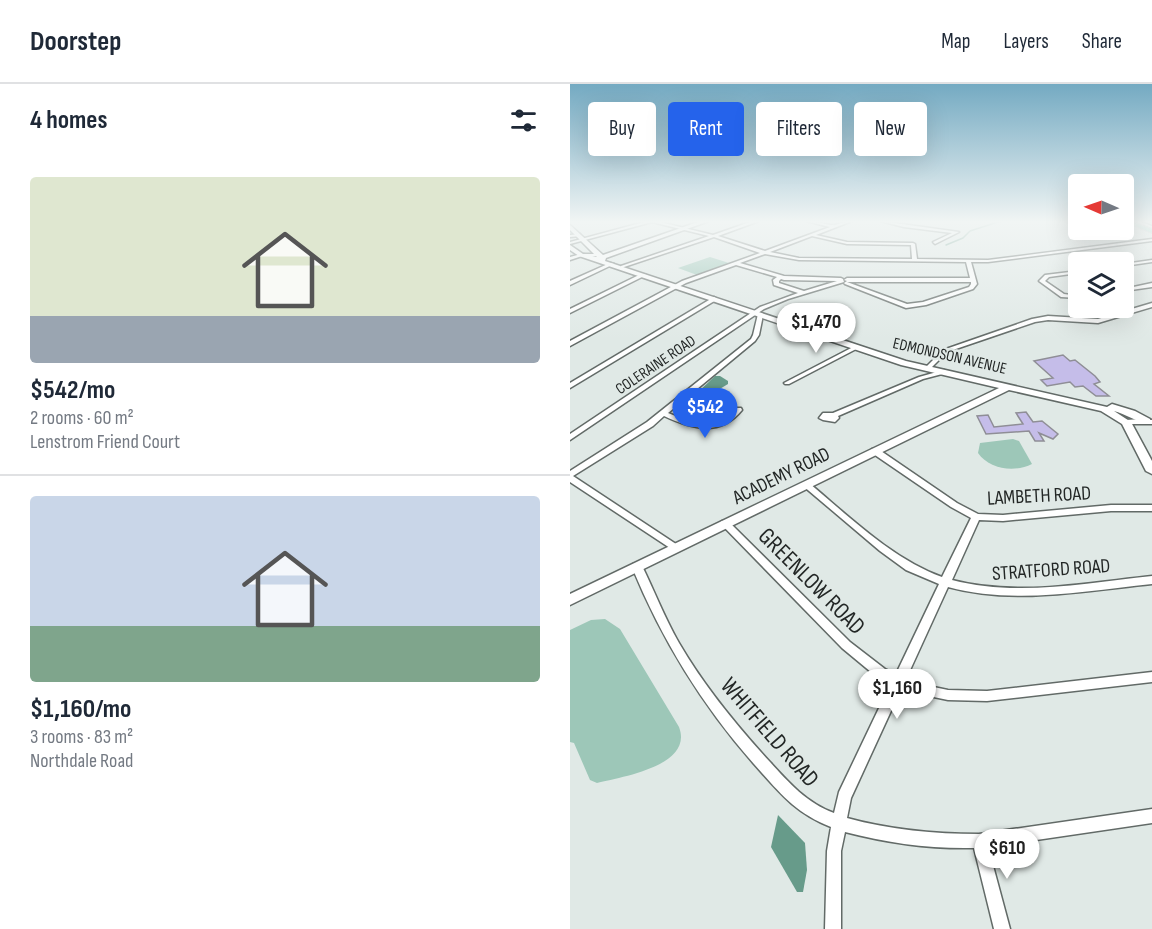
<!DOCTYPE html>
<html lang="en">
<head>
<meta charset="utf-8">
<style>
	:root { --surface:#fff; --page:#f2f2f3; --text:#1f2937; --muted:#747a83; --line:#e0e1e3; --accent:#2563eb }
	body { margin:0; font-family:"Sofia Sans Condensed",sans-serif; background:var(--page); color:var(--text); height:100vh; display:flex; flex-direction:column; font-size:22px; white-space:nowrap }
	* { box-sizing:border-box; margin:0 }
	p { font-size:20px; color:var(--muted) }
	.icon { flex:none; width:33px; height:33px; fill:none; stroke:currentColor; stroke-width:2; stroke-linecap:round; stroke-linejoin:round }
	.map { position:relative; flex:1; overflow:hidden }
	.side { display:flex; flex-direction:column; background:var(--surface); width:570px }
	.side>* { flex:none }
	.top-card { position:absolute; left:18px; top:18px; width:474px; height:54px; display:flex; gap:12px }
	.needle { width:39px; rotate:272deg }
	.buttons { position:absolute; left:498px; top:90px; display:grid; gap:12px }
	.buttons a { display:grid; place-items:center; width:66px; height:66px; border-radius:6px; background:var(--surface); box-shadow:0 6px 24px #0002; font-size:30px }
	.price { position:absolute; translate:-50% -51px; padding:0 14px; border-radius:21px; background:#fff; color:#222; font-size:20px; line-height:39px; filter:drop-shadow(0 2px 3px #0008) }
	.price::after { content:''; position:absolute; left:50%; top:36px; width:18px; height:14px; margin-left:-9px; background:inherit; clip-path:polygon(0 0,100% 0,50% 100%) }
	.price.current { background:var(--accent); color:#fff }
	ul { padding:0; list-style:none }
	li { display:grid; align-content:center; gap:12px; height:318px; padding:0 30px }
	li+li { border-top:2px solid var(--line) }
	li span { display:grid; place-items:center; height:186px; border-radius:6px; color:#555 }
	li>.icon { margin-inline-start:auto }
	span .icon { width:108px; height:108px; fill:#fffc; stroke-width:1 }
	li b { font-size:26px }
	h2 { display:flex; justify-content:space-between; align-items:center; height:72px; padding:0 30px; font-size:26px }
	.pill { padding:0 21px; border-radius:6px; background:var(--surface); box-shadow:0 6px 24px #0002; font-size:21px; line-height:54px }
	.pill.current { background:var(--accent); color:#fff }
	header { display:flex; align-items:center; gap:36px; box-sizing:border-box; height:84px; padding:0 30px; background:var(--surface); border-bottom:2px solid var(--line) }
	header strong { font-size:28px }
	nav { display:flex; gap:33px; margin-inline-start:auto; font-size:21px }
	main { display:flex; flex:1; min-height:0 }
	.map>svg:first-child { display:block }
</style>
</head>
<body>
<header>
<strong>Doorstep</strong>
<nav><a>Map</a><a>Layers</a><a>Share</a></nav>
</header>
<main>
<section class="side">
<h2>4 homes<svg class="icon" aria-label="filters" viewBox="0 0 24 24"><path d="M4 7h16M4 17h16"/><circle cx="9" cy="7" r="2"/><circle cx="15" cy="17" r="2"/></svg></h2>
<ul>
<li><span style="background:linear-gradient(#dfe7d0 75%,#9aa5b1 0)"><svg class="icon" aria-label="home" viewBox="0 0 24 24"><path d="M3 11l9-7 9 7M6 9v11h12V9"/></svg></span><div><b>$542/mo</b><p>2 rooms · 60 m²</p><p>Lenstrom Friend Court</p></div></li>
<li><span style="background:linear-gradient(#c9d6e8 70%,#7fa58c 0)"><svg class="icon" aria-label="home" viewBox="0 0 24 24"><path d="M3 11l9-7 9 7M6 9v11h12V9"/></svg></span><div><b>$1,160/mo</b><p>3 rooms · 83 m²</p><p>Northdale Road</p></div></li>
</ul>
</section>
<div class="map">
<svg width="582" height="845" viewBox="0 0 582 845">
	<rect width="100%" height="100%" fill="#e0e9e6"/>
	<g fill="#9dc7b8">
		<path d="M 140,173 L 159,179 L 127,191 L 108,184 Z"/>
		<path d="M 443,355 L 449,357 L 462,380 C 444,389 419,385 408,369 L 410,359 Z"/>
		<path d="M 35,535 L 50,545 L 109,643 C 124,682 51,693 27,699 L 20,696 L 4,659 L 0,658 L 0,546 L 21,536 Z"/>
	</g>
	<g fill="#679b8a">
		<path d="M 145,292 L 150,292 L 158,297 L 158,300 L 133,315 L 123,315 L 126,310 Z"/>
		<path d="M 208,731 L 235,759 L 237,786 L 233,808 L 227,808 L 201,763 Z"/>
	</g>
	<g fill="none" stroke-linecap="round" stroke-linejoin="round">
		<path stroke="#679b8a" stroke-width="1.5" d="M 376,161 L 393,154 L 400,147 L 431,137"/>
	</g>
	<g fill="#c5bde9" stroke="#8f8e96" stroke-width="1.5">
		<path d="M 493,271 L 500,277 L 505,276 L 525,292 L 530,298 L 524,300 L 539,312 L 526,312 L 513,302 L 505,303 L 500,298 L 477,302 L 471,296 L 483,294 L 464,277 Z"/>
		<path d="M 456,328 L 463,338 L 472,337 L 488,350 L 483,355 L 469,349 L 474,357 L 465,357 L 459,347 L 416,350 L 407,332 L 418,331 L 424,343 L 453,340 L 446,329 Z"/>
	</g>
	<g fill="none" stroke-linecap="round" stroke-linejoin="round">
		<g stroke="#626a67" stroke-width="3">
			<g id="street">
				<path d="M 78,137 L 86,137 L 143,151 L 183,137 L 189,137 L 148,152 L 195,167 L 260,143 L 236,137 C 245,137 253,140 262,141 C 268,141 275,137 282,137 L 246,151 L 277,158 L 343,159 L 345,160 L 347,175 L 418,176 L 582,155 L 582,157 L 418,178 L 401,178 L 407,200 L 403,205 L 356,221 L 336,224 L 275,200 L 274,199 L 277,197 L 274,196 L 277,194 L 400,194 L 396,178 L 229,176 L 195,170 L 170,179 L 214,192 L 271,194 L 273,195 L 274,198 L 218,215 L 194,225 L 0,356 L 0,350 L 190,223 L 228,209 L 204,201 L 203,196 L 207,193 L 166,181 L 116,199 L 0,262 L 0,257 L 112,197 L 190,169 L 144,153 L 51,184 L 51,182 L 139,152 L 82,138 L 0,160 L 0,158 ZM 242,152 L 277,160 L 341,161 L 342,175 L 229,174 L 200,168 ZM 211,195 L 214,196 L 267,197 L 234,207 L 209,199 L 209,197 ZM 277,198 L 401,198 L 401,200 L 399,203 L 353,218 L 337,220 Z"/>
				<path d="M 310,137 L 389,148 L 365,160 L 363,158 L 382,149 L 334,143 Z"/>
				<path d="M 563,137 L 569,137 L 582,142 L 582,144 Z"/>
				<path d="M 10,150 L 10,152 L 0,153 L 0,151 Z"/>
				<path d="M 11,170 L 28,170 L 30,171 L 28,172 L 12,172 L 0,176 L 0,173 Z"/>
				<path d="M 582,176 L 582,178 L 554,182 L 554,180 Z"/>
				<path d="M 40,179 L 44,180 L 0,201 L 0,197 Z"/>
				<path d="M 508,187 L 508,189 L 479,193 L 475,197 L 494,210 L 508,212 L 508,214 L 491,213 L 469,197 L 475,191 Z"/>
				<path d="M 71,190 L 76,191 L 0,229 L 0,225 Z"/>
				<path d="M 582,199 L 582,203 L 554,207 L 554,205 Z"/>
				<path d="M 144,213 L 147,215 L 146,216 L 0,304 L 0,299 Z"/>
				<path d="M 582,219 L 582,223 L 528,239 L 478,236 L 465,238 L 377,268 L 359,286 L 355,286 L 354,285 L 373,266 L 462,235 L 478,232 L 528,235 Z"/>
				<path d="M 188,230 L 193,231 L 189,251 L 185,257 L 98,329 C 124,340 144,347 165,324 L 171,324 L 172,326 C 150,353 122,345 94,332 L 83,342 L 3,392 L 109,462 L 111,464 L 109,466 L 103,466 L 0,398 L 0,387 L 77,338 L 181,255 L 183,251 Z"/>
				<path d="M 285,262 L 290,263 L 219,300 L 215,300 L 214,299 Z"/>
				<path d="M 374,286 L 377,288 L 376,289 L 353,295 L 268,332 L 269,334 L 265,338 L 253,336 L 249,334 L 253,329 L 263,329 L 349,293 Z"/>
				<path d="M 571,335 L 582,336 L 582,340 L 556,340 L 552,338 L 556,336 Z"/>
				<path d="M 302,365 L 308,365 L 387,419 L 408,430 L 433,431 L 541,421 L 582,421 L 582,427 L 541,427 L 433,437 L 409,436 L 382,496 C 447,513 516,499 582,492 L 582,500 C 515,507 445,521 378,503 L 336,595 L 354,601 L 378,606 L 417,607 L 582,588 L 582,598 L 417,617 L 378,616 L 354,611 L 332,603 L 281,714 L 277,734 C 321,746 364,750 409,750 L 582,725 L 582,739 L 418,763 L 440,845 L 424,845 L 404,764 C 360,765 317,759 275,748 L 271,767 L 271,845 L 255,845 L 257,767 L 261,743 C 225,729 209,708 184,680 C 132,621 92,556 62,483 L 63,480 L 71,480 C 84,506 94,533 109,559 C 134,602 166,641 200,678 C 219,699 237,719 264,729 L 269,708 L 321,599 L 307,593 L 272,564 L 150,439 L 152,437 L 158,437 L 280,558 L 315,585 L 326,590 L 369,500 L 336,486 L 310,467 L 232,401 L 233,399 L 239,399 C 281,434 321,474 372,493 L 401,434 L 381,423 L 302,369 L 301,367 Z"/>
			</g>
		</g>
		<g stroke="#626a67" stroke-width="3">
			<path id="secondary" d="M 131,137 L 139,137 L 36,174 L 35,177 L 336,277 L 537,323 L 542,320 L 565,327 L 580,335 L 580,339 C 570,340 555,330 544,327 L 561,338 L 582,377 L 582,390 L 576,387 L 552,340 L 531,327 L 439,306 L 0,521 L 0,510 L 429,304 L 331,281 L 9,172 L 0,166 L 0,161 L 13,170 L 27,173 L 0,146 L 0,141 L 33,171 Z"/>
		</g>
		<g stroke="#c1c3c2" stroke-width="2">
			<path id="primary" d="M 554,137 L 560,137 L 582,145 L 582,149 Z"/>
		</g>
		<use href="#street" fill="#fff" fill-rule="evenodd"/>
		<use href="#secondary" fill="#fff" fill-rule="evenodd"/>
		<use href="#primary" fill="#78d0bc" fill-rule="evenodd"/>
	</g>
	<linearGradient id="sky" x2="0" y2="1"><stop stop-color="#74aac2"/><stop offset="0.54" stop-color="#f1f5f4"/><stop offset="1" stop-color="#f1f5f4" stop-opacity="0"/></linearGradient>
	<rect width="582" height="255" fill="url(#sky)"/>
	<g text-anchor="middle" stroke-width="5" stroke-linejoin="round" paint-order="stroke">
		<g font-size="16" fill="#232726" stroke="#e0e9e6">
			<text transform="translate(380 271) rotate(13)" y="6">EDMONDSON AVENUE</text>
			<text transform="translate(85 280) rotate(-34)" y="6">COLERAINE ROAD</text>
		</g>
		<g font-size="20" fill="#232726" stroke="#e0e9e6">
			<text transform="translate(211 391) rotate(-26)" y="7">ACADEMY ROAD</text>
			<text transform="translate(469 411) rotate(-3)" y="7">LAMBETH ROAD</text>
			<text transform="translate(481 485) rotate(-4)" y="7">STRATFORD ROAD</text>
		</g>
		<g font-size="24" fill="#232726" stroke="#e0e9e6">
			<text transform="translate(242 497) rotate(45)" y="8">GREENLOW ROAD</text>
			<text transform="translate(200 648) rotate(49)" y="8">WHITFIELD ROAD</text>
		</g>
	</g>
</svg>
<div class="buttons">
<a><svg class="needle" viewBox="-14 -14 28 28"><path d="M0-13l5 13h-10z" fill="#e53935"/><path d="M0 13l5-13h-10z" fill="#747a83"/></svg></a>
<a><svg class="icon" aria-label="layers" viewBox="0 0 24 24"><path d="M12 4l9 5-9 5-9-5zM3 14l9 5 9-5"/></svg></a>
</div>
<b class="price" style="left:246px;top:270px">$1,470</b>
<b class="price current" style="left:135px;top:355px">$542</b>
<b class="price" style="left:327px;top:636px">$1,160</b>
<b class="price" style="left:437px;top:796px">$610</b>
<div class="top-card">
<a class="pill">Buy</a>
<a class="pill current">Rent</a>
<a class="pill">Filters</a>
<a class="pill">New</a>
</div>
</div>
</main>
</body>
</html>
